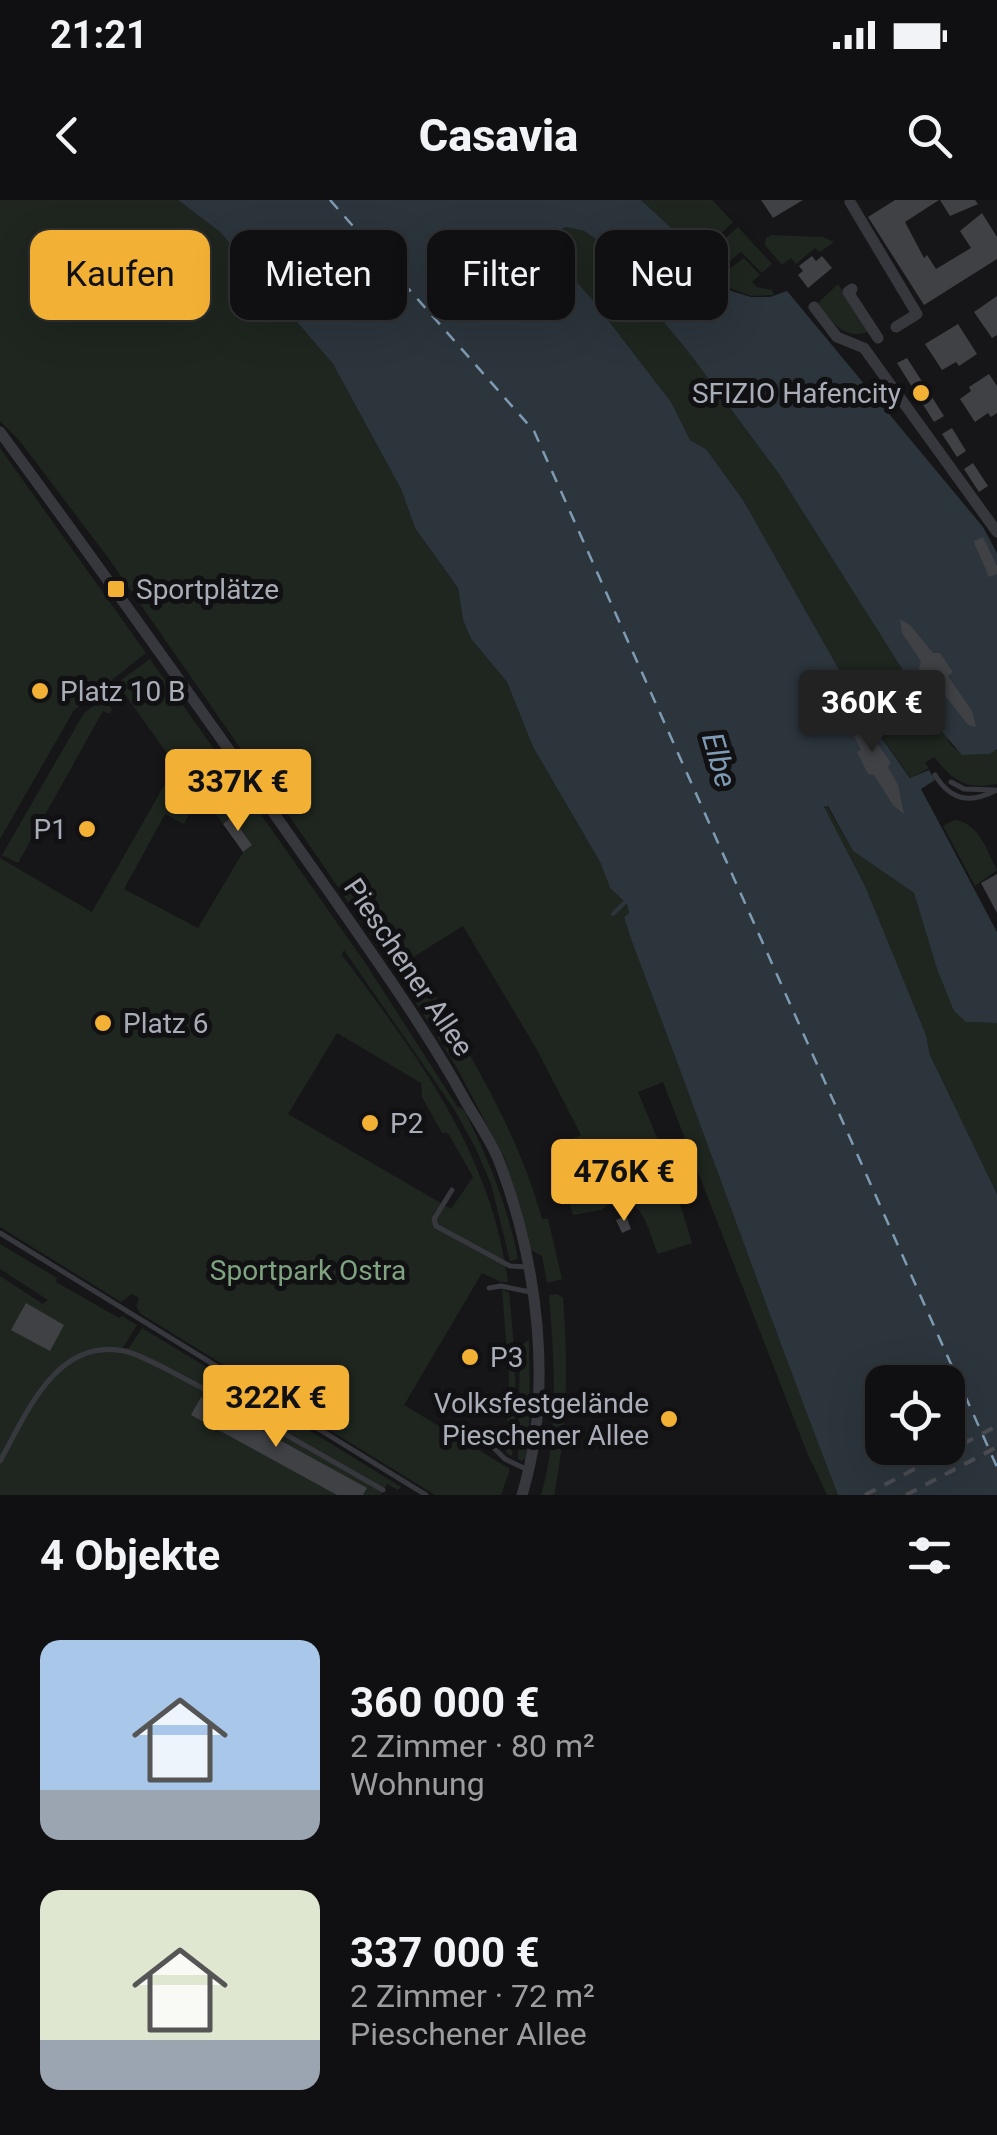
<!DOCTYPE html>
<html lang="de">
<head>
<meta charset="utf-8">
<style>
	:root { --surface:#101012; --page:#1e1e20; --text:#f1f3f6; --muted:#9c9d9f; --line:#303032; --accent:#f2b134 }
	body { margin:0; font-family:Roboto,sans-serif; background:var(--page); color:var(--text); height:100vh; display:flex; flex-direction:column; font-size:38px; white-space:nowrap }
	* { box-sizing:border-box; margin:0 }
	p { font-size:32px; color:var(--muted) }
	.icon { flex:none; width:55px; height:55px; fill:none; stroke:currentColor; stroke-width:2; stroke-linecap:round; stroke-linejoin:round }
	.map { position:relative; height:1295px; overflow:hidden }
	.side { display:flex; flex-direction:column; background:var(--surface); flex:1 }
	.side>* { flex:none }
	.hud { position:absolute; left:30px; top:30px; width:938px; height:90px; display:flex; gap:20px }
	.buttons { position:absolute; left:865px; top:1165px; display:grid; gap:20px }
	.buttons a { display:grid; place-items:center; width:100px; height:100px; border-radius:20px; background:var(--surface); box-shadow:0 10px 40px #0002,0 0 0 2px var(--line); font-size:50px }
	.price { position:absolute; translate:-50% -85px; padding:0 22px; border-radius:10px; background:var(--accent); color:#111; font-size:32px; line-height:65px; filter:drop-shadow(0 2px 5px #0008) }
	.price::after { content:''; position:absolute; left:50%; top:60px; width:30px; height:22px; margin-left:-15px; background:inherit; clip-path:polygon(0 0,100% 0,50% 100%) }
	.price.selected { background:#222; color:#fff }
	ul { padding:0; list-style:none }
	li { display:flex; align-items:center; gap:30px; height:250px; padding:0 40px }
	li span { display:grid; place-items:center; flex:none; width:280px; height:200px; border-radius:20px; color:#555 }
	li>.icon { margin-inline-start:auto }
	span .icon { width:120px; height:120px; fill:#fffc; stroke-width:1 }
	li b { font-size:42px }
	h2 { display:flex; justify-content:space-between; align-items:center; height:120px; padding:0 40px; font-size:42px }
	.pill { padding:0 35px; border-radius:20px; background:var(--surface); box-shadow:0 10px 40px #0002,0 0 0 2px var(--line); font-size:35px; line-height:90px }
	.pill.selected { background:var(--accent); color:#111 }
	.status { display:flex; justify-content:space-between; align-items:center; height:70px; padding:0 50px; background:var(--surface); direction:ltr }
	.status svg { height:28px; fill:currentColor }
	header { display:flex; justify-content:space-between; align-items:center; height:130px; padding:0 40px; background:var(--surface); font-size:45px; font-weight:800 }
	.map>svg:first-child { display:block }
</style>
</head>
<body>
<div class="status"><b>21:21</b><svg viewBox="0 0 49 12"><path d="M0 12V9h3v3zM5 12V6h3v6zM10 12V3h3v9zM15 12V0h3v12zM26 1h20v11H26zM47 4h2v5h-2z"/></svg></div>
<header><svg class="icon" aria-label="back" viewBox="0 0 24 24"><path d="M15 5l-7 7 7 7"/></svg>Casavia<svg class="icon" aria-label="search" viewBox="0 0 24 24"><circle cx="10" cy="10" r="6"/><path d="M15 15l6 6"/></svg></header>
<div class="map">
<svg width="997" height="1295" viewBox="0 0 997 1295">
	<rect width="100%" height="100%" fill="#161618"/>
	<g fill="#1e261f" fill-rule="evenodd">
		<path d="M 0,0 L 178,0 L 220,32 L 333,164 L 401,289 L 415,328 L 458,388 L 463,420 L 471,439 L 507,482 L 533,547 L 600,662 L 610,688 L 627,704 L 629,713 L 624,717 L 632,742 C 702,926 767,1111 838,1295 L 827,1295 L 806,1250 L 663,882 L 638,892 L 667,962 L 692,1043 L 658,1054 C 649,1033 644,1002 619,997 L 601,1010 L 573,1015 L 553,948 L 581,935 L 536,848 L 463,726 L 394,769 L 264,579 L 269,567 L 263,557 L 252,565 L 109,359 L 19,240 L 0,221 Z"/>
		<path d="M 641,0 L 712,0 L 733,22 L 703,51 L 712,60 L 719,54 L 714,48 L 738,27 L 772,64 L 762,73 L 741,52 L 721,68 L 725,72 L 744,58 L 760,75 L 752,82 L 757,87 L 772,90 L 774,95 L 751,96 L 732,89 Z"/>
		<path d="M 566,27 L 584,31 L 597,40 L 690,154 L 779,274 L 951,545 L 963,555 L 990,554 L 997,549 L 997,584 C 966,590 953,581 934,557 L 925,563 L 929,568 L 911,578 L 863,512 L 743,300 L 706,249 L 690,240 L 671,202 L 591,98 L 565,70 L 557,52 L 556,36 Z"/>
		<path d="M 772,35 L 823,37 L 834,42 L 820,52 L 815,48 L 796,64 L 791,58 L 782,65 L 765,45 L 766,38 Z"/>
		<path d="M 838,84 L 868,132 C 842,140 833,122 818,103 Z"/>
		<path d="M 0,248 L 146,453 L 74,510 L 0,639 Z"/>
		<path d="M 150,459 L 236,580 C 218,594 204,607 182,593 L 188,583 L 124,493 L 118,497 L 115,493 L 117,483 Z"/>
		<path d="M 104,498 L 112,510 L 110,514 L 103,511 L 18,663 L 2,655 L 84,513 Z"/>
		<path d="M 165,584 L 174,596 L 192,608 L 184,624 L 165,614 L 124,689 L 198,728 L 243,652 L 252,645 L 232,617 L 223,624 L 212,608 L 241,586 L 366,764 L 457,906 L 464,910 C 488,958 508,1006 518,1059 L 510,1061 L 491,984 L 475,947 L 454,909 L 344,750 L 342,755 C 418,857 491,952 508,1082 L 501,1082 L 482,1073 L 404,1205 L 510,1269 L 501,1295 L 435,1295 L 141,1114 L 136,1106 L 139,1098 L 132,1094 L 121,1102 L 0,1027 L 0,658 L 92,712 ZM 337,833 L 421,883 L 422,897 L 442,933 L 448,933 L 473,977 L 451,1009 L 288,914 Z"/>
		<path d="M 827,606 L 853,651 L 914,693 L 937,769 L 966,822 L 997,823 L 997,994 L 930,855 L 926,835 L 866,688 L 823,609 Z"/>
		<path d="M 954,620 C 979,622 987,651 997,670 L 975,686 L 943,626 Z"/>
		<path d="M 416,763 C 466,849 515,923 542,1019 L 548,1019 L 562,1079 L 547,1083 L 542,1056 L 531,1050 L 505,959 L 457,868 L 397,772 Z"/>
		<path d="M 0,1044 L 57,1078 L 56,1082 L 119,1118 L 122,1116 L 137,1125 L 123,1148 L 129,1148 L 142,1128 L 226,1179 L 211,1184 L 206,1182 L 204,1185 L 224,1191 L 241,1188 L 401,1287 L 398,1290 L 387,1284 L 381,1295 L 0,1295 L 0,1076 L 43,1104 L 48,1100 L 0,1069 Z"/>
		<path d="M 502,1089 L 509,1093 C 515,1148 518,1201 512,1256 L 506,1253 L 509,1179 Z"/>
		<path d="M 557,1094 L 563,1098 C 568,1168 568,1226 554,1295 L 541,1295 C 560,1231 554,1161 549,1095 Z"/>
		<path d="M 529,1140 L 530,1214 L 526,1258 L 522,1261 L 518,1259 L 520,1146 Z"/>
	</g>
	<path fill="#2c353c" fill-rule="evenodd" d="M 178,0 L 641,0 L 699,54 L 731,91 L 751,97 L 770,97 L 787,91 L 983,327 L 997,353 L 997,549 L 990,554 L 962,555 L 942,532 L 779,274 L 690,154 L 597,40 L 584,31 L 566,27 L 558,32 L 556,46 L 562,66 L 591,98 L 671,202 L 690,240 L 706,249 L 743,300 L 863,512 L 910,578 L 929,570 L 935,580 L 921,589 L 997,732 L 997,823 L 966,822 L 954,811 L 937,769 L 914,693 L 853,651 L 828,606 L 824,607 L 866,688 L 926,835 L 930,855 L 997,994 L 997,1295 L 838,1295 C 767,1111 702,926 632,742 L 624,717 L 629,713 L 627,704 L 610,688 L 600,662 L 533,547 L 507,482 L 471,439 L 463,420 L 458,388 L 415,328 L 401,289 L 333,164 L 220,32 ZM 882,1182 L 948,1182 L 948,1248 L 882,1248 Z"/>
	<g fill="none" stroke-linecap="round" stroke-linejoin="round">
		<path stroke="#2c353c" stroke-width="4" d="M 613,714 L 626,701"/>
		<path stroke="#7f9bb3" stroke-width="2.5" stroke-dasharray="12 10" stroke-linecap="butt" d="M 330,0 L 534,231 L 997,1267"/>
	</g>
	<g fill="#404145">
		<path d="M 761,0 L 803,0 L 773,18 Z"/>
		<path d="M 895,0 L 939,0 L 905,22 L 924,58 L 927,55 L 936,69 L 971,48 L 960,31 L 982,13 L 997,37 L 997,59 L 924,105 L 868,17 Z"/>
		<path d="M 940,0 L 975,0 L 978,4 L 950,16 Z"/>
		<path d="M 812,56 L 816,61 L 822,56 L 832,68 L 808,88 L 798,75 L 803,71 L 799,66 Z"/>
		<path d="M 997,96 L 997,135 L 992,138 L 974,112 Z"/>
		<path d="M 958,124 L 977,154 L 959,166 L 956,162 L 942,170 L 925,144 Z"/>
		<path d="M 907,158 L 944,216 L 934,222 L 897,163 Z"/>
		<path d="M 989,174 L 997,186 L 997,213 L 991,217 L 988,213 L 975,222 L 960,199 L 971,191 L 969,187 Z"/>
		<path d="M 952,228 L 966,251 L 957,257 L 942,234 Z"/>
		<path d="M 973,263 L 988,286 L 979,292 L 964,269 Z"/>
		<path d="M 983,337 L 997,366 L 997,374 L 989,377 L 975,345 L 974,341 Z"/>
		<path d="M 900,419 L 911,426 L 933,453 L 940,453 L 953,472 L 948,476 L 972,511 L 976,527 L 968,525 L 937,485 L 933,488 L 919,468 L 921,461 L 902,433 Z"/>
		<path d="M 844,496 L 891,563 L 888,567 L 898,585 L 904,614 L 893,605 L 874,575 L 868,574 L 857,552 L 861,550 L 840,506 L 839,499 Z"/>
		<path d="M 232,617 L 252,645 L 243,652 L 223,624 Z"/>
		<path d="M 997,674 L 997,713 L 981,683 Z"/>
		<path d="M 626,1016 L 631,1029 L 622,1033 L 616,1020 Z"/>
		<path d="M 26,1103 L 64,1125 L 50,1151 L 11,1130 Z"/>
		<path d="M 201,1197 L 367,1288 L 363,1295 L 337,1295 L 191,1215 Z"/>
	</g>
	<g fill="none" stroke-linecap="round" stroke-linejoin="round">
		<g stroke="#37383d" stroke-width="5">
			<path d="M 935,575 C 951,601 970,604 997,590"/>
			<path d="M 951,582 L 964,589 L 994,590"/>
			<path d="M 452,990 L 434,1019 L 436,1026 L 510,1066 L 528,1067"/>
			<path d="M 0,1033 L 426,1295"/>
			<path d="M 489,1088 L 501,1086 L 530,1092"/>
			<path d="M 215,1194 L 383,1290"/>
			<path d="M 490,1244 L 505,1259 L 528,1270"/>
			<path d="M 0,1261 C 26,1215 56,1137 124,1151 C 145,1155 192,1184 215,1194 L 237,1178"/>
		</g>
		<g stroke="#37383d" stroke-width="11">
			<path d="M 850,2 L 917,114 L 896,127"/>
			<path d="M 852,89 L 848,92 L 878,138"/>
			<path d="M 814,107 L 837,137 L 864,148 L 997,332"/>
			<path d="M 0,232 C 112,384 221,538 330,693 C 377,761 426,829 466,902 C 477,921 491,941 499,961 C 538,1063 554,1190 522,1295"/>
		</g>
		<g stroke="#4a4c52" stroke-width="4" stroke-dasharray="12 10" stroke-linecap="butt">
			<path d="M 865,1295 L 997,1226"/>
			<path d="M 906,1295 L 997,1247"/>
		</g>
	</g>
	<g fill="#f2b134" stroke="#111113" stroke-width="4">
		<circle cx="921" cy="193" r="10"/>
		<rect x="106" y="379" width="20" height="20" rx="5"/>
		<circle cx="40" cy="491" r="10"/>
		<circle cx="87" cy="629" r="10"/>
		<circle cx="103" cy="823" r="10"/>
		<circle cx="370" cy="923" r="10"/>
		<circle cx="470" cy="1157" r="10"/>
		<circle cx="669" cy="1219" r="10"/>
	</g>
	<g text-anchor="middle" stroke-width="10" stroke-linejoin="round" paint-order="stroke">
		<g font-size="28" fill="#a8adb8" stroke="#111113" text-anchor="start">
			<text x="901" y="203" text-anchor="end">SFIZIO Hafencity</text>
			<text x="136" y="399">Sportplätze</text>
			<text x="60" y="501">Platz 10 B</text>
			<text x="67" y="639" text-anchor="end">P1</text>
			<text x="123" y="833">Platz 6</text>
			<text x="390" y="933">P2</text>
			<text x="490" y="1167">P3</text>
			<text x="649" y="1213" text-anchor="end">Volksfestgelände<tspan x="649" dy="32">Pieschener Allee</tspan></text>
		</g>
		<g font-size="28" fill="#a8adb8" stroke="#111113">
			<text transform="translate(409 767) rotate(56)" y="10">Pieschener Allee</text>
		</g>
		<g font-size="28" fill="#7fa381" stroke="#111113">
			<text x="308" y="1080">Sportpark Ostra</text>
		</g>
		<g font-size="30" font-style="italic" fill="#7f9bb3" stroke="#111113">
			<text transform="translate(719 560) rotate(74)" y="10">Elbe</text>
		</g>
	</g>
</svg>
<div class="buttons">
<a><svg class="icon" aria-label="locate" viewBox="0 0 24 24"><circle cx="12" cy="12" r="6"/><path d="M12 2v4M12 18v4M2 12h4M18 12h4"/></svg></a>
</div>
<b class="price selected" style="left:872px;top:555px">360K €</b>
<b class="price" style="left:238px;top:634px">337K €</b>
<b class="price" style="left:624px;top:1024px">476K €</b>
<b class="price" style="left:276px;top:1250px">322K €</b>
<div class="hud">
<a class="pill selected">Kaufen</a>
<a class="pill">Mieten</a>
<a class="pill">Filter</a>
<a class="pill">Neu</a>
</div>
</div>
<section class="side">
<h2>4 Objekte<svg class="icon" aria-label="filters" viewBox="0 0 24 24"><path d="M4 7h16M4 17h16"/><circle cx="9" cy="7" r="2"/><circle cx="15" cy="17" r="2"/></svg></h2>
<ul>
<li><span style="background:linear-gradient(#a9c7e8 75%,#9aa5b1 0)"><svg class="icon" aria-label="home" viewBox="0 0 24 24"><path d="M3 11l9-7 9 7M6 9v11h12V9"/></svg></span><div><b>360 000 €</b><p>2 Zimmer · 80 m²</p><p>Wohnung</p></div></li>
<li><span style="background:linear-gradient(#dfe7d0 75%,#9aa5b1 0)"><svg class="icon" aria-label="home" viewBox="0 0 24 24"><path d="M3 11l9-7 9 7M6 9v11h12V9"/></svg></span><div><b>337 000 €</b><p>2 Zimmer · 72 m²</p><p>Pieschener Allee</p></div></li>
</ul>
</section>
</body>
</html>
